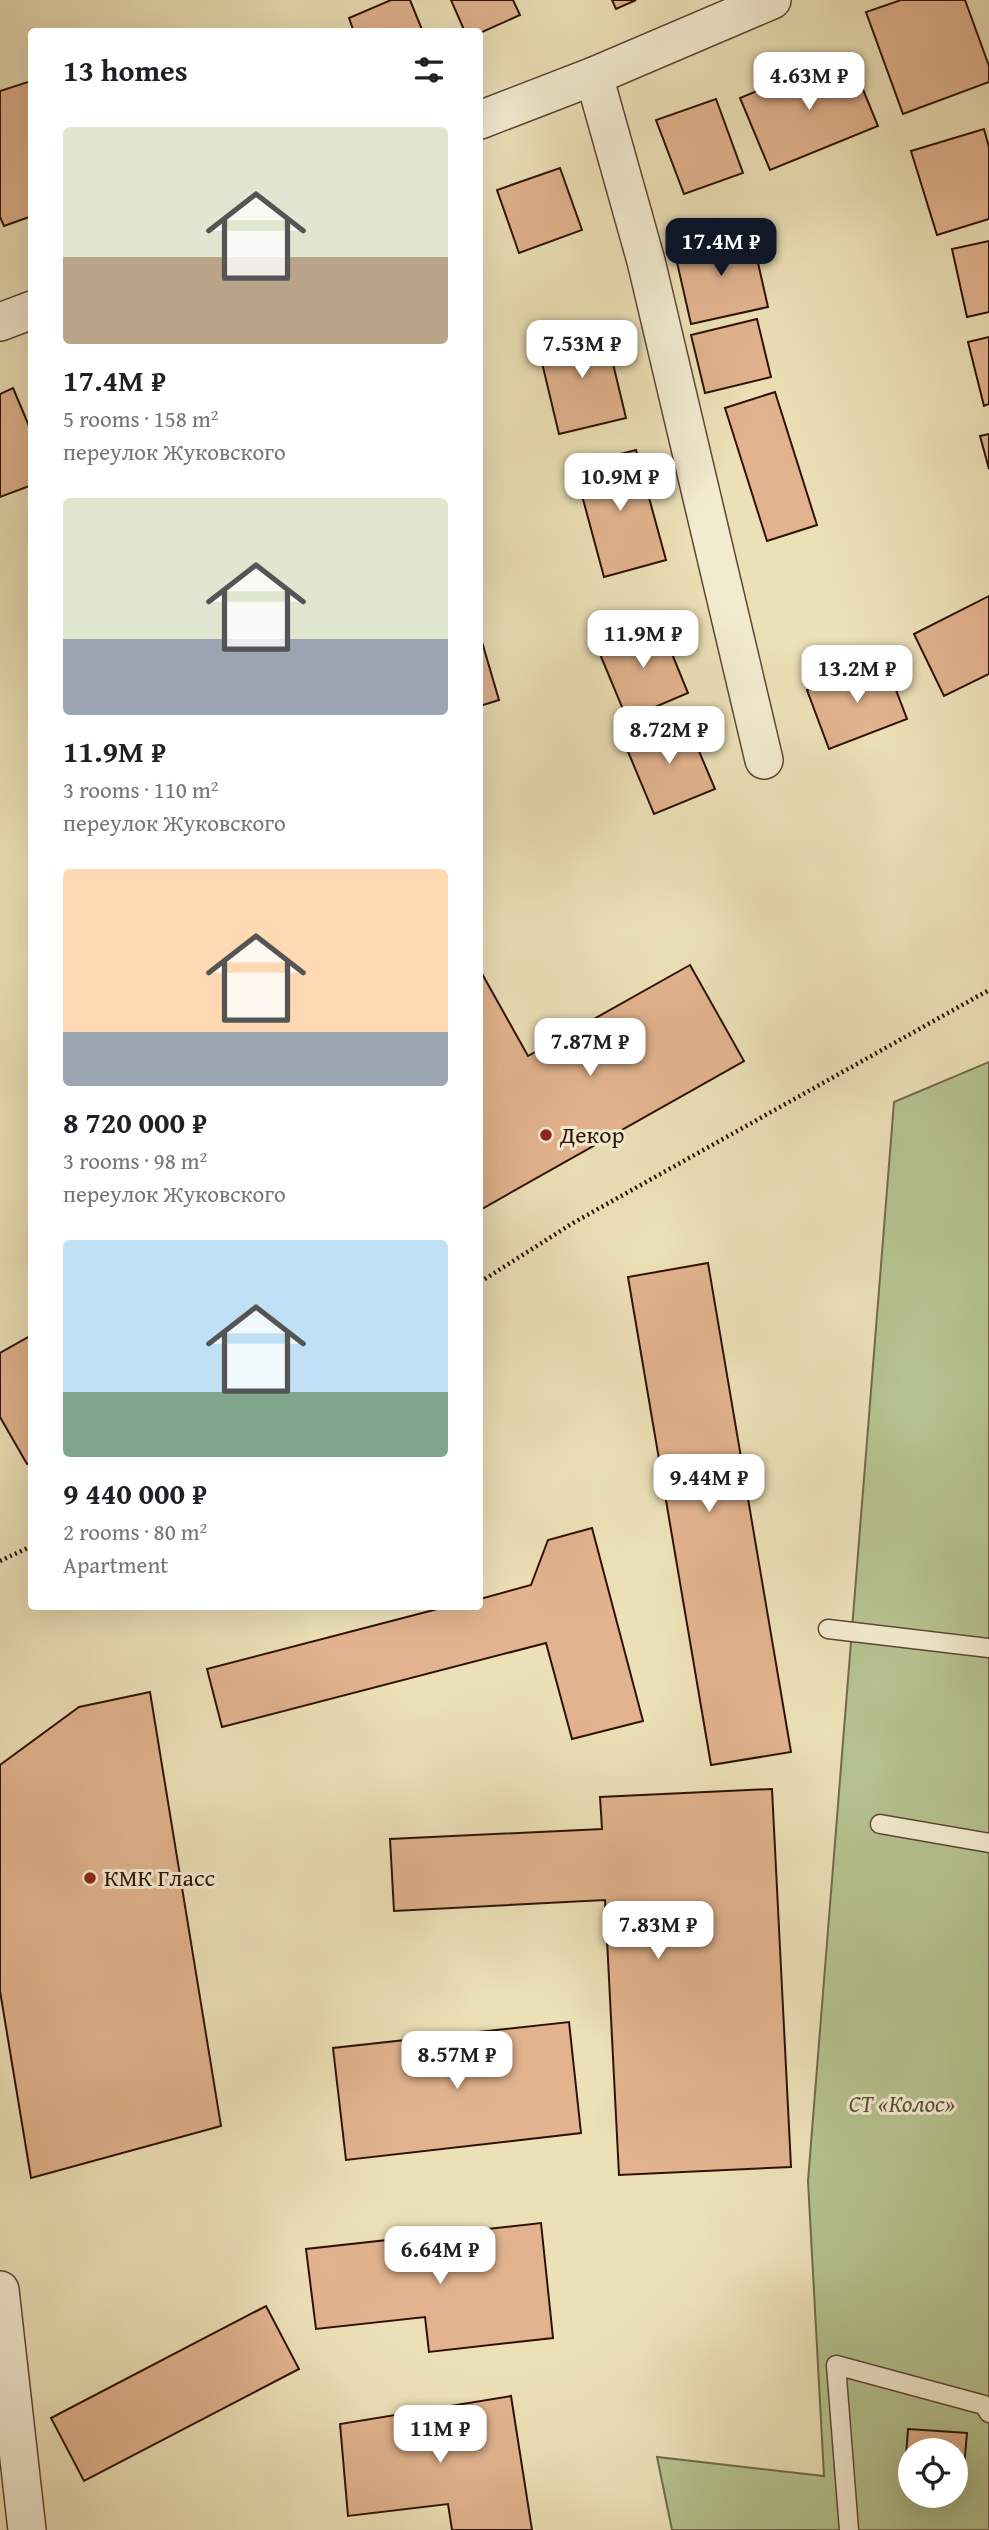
<!DOCTYPE html>
<html lang="en">
<head>
<meta charset="utf-8">
<style>
	:root { --surface:#fff; --page:#f2f2f2; --text:#202124; --muted:#757577; --accent:#111827 }
	body { margin:0; font-family:"Gentium Book Plus",serif; background:var(--page); color:var(--text); height:100vh; display:flex; flex-direction:column; font-size:26px; white-space:nowrap }
	* { box-sizing:border-box; margin:0 }
	p { font-size:23px; color:var(--muted) }
	.icon { flex:none; width:38px; height:38px; fill:none; stroke:currentColor; stroke-width:2; stroke-linecap:round; stroke-linejoin:round }
	.map { position:relative; flex:1; overflow:hidden }
	.sheet { position:absolute; left:28px; top:28px; width:455px; height:1582px; display:flex; flex-direction:column; background:var(--surface); border-radius:7px; box-shadow:0 7px 28px #0002 }
	.sheet>* { flex:none }
	.tools { position:absolute; left:898px; top:2438px; display:grid; gap:14px }
	.tools a { display:grid; place-items:center; width:70px; height:70px; border-radius:50%; background:var(--surface); box-shadow:0 7px 28px #0002; font-size:35px }
	.price { position:absolute; translate:-50% -60px; padding:0 16px; border-radius:14px; background:#fff; color:#222; font-size:23px; line-height:46px; filter:drop-shadow(0 2px 4px #0008) }
	.price::after { content:''; position:absolute; left:50%; top:42px; width:21px; height:16px; margin-left:-10px; background:inherit; clip-path:polygon(0 0,100% 0,50% 100%) }
	.price.current { background:var(--accent); color:#fff }
	ul { padding:0; list-style:none }
	li { display:grid; align-content:center; gap:14px; height:371px; padding:0 35px }
	li span { display:grid; place-items:center; height:217px; border-radius:7px; color:#555 }
	li>.icon { margin-inline-start:auto }
	span .icon { width:126px; height:126px; fill:#fffc; stroke-width:1 }
	li b { font-size:30px }
	h2 { display:flex; justify-content:space-between; align-items:center; height:84px; padding:0 35px; font-size:30px }
	.map>svg:first-child { display:block }
</style>
</head>
<body>
<div class="map">
<svg width="989" height="2530" viewBox="0 0 989 2530">
	<rect width="100%" height="100%" fill="#ece0b7"/>
	<filter id="stains"><feTurbulence type="fractalNoise" baseFrequency=".00286" numOctaves="4"/><feColorMatrix values="0 0 0 0 .2 0 0 0 0 .09 0 0 0 0 .02 0 0 0 .5 -.17"/></filter>
	<radialGradient id="worn" r=".72"><stop offset=".6" stop-color="#630" stop-opacity="0"/><stop offset="1" stop-color="#630" stop-opacity=".3"/></radialGradient>
	<path fill="#b5c390" stroke="#726a4c" stroke-width="2" fill-rule="evenodd" d="M 989,1062 L 989,2530 L 672,2530 L 657,2457 L 824,2476 L 808,2181 L 894,1102 ZM 910,2450 L 956,2450 L 956,2496 L 910,2496 Z"/>
	<g fill="#e2b38e" stroke="#2e1207" stroke-width="2">
		<path d="M 391,0 L 410,0 L 423,32 L 354,32 L 349,18 Z"/>
		<path d="M 451,0 L 513,0 L 520,15 L 480,33 L 465,32 Z"/>
		<path d="M 612,0 L 636,0 L 616,9 Z"/>
		<path d="M 901,0 L 965,0 L 989,66 L 989,82 L 903,114 L 866,12 Z"/>
		<path d="M 848,53 L 878,126 L 770,170 L 740,98 Z"/>
		<path d="M 31,81 L 32,216 L 4,226 L 0,217 L 0,91 Z"/>
		<path d="M 716,99 L 743,173 L 684,194 L 656,120 Z"/>
		<path d="M 984,129 L 989,147 L 989,219 L 937,235 L 911,151 Z"/>
		<path d="M 560,168 L 582,230 L 519,253 L 497,190 Z"/>
		<path d="M 751,232 L 768,307 L 691,324 L 674,249 Z"/>
		<path d="M 989,241 L 989,312 L 967,317 L 952,249 Z"/>
		<path d="M 757,319 L 771,377 L 705,393 L 691,335 Z"/>
		<path d="M 604,326 L 626,418 L 559,434 L 537,342 Z"/>
		<path d="M 989,337 L 989,404 L 984,406 L 968,342 Z"/>
		<path d="M 13,388 L 32,433 L 32,485 L 0,497 L 0,394 Z"/>
		<path d="M 775,392 L 817,525 L 767,541 L 725,408 Z"/>
		<path d="M 989,434 L 989,469 L 980,436 Z"/>
		<path d="M 636,450 L 666,560 L 604,577 L 574,466 Z"/>
		<path d="M 989,596 L 989,674 L 944,696 L 914,634 Z"/>
		<path d="M 659,622 L 688,693 L 627,719 L 597,647 Z"/>
		<path d="M 480,635 L 499,700 L 480,706 Z"/>
		<path d="M 885,661 L 907,719 L 829,749 L 807,690 Z"/>
		<path d="M 685,718 L 715,789 L 654,814 L 624,742 Z"/>
		<path d="M 690,965 L 744,1061 L 480,1210 L 480,970 L 528,1056 Z"/>
		<path d="M 708,1263 L 791,1752 L 711,1765 L 628,1277 Z"/>
		<path d="M 32,1335 L 32,1462 L 27,1464 L 0,1417 L 0,1353 Z"/>
		<path d="M 592,1528 L 643,1721 L 572,1739 L 546,1643 L 222,1727 L 207,1669 L 449,1606 L 480,1606 L 480,1599 L 531,1585 L 548,1540 Z"/>
		<path d="M 150,1692 L 221,2126 L 31,2178 L 0,1991 L 0,1765 L 79,1707 Z"/>
		<path d="M 772,1789 L 791,2167 L 619,2175 L 605,1900 L 394,1911 L 390,1839 L 602,1829 L 600,1797 Z"/>
		<path d="M 569,2022 L 581,2133 L 346,2160 L 333,2048 Z"/>
		<path d="M 541,2223 L 553,2338 L 429,2352 L 425,2317 L 316,2329 L 306,2249 Z"/>
		<path d="M 266,2306 L 299,2369 L 84,2481 L 51,2418 Z"/>
		<path d="M 511,2396 L 532,2530 L 452,2530 L 448,2504 L 348,2516 L 340,2424 Z"/>
		<path d="M 908,2429 L 967,2433 L 962,2490 L 956,2489 L 956,2450 L 910,2450 L 910,2486 L 904,2485 Z"/>
	</g>
	<g fill="none" stroke-linecap="round" stroke-linejoin="round">
		<g stroke="#5e4633" stroke-width="21">
			<g id="service">
				<path d="M 828,1629 L 989,1648"/>
				<path d="M 880,1824 L 989,1843"/>
				<path d="M 849,2530 L 836,2365 L 984,2405 L 989,2413"/>
			</g>
		</g>
		<g stroke="#5e4633" stroke-width="40">
			<g id="minor">
				<path d="M 594,76 L 646,261 L 764,760"/>
				<path d="M 480,120 L 594,76 L 772,0"/>
				<path d="M 0,322 L 32,310"/>
				<path d="M 0,2290 L 27,2530"/>
			</g>
		</g>
		<g stroke="#2e1207" stroke-width="4.5" stroke-dasharray="2 3.5" stroke-linecap="butt">
			<path d="M 480,1282 L 573,1223 L 989,990"/>
			<path d="M 0,1561 L 32,1546"/>
		</g>
		<use href="#service" stroke="#f3ebd0" stroke-width="18"/>
		<use href="#minor" stroke="#f3ebd0" stroke-width="37"/>
	</g>
	<g fill="#8f2418" stroke="#f3ebd0" stroke-width="2.5">
		<circle cx="546" cy="1135" r="7"/>
		<circle cx="90" cy="1878" r="7"/>
	</g>
	<g text-anchor="middle" stroke-width="6" stroke-linejoin="round" paint-order="stroke">
		<g font-size="24" fill="#2e1207" stroke="#f3ebd0" text-anchor="start">
			<text x="560" y="1143">Декор</text>
			<text x="104" y="1886">КМК Гласс</text>
		</g>
		<g font-size="24" font-style="italic" fill="#5d5037" stroke="#f3ebd0">
			<text x="902" y="2112">СТ «Колос»</text>
		</g>
	</g>
	<rect width="100%" height="100%" filter="url(#stains)"/>
	<rect width="100%" height="100%" fill="url(#worn)"/>
</svg>
<div class="tools">
<a><svg class="icon" aria-label="locate" viewBox="0 0 24 24"><circle cx="12" cy="12" r="6"/><path d="M12 2v4M12 18v4M2 12h4M18 12h4"/></svg></a>
</div>
<b class="price" style="left:809px;top:112px">4.63M ₽</b>
<b class="price current" style="left:721px;top:278px">17.4M ₽</b>
<b class="price" style="left:582px;top:380px">7.53M ₽</b>
<b class="price" style="left:620px;top:513px">10.9M ₽</b>
<b class="price" style="left:643px;top:670px">11.9M ₽</b>
<b class="price" style="left:857px;top:705px">13.2M ₽</b>
<b class="price" style="left:669px;top:766px">8.72M ₽</b>
<b class="price" style="left:590px;top:1078px">7.87M ₽</b>
<b class="price" style="left:709px;top:1514px">9.44M ₽</b>
<b class="price" style="left:658px;top:1961px">7.83M ₽</b>
<b class="price" style="left:457px;top:2091px">8.57M ₽</b>
<b class="price" style="left:440px;top:2286px">6.64M ₽</b>
<b class="price" style="left:440px;top:2465px">11M ₽</b>
<section class="sheet">
<h2>13 homes<svg class="icon" aria-label="filters" viewBox="0 0 24 24"><path d="M4 7h16M4 17h16"/><circle cx="9" cy="7" r="2"/><circle cx="15" cy="17" r="2"/></svg></h2>
<ul>
<li><span style="background:linear-gradient(#dfe7d0 60%,#b9a48a 0)"><svg class="icon" aria-label="home" viewBox="0 0 24 24"><path d="M3 11l9-7 9 7M6 9v11h12V9"/></svg></span><div><b>17.4M ₽</b><p>5 rooms · 158 m²</p><p>переулок Жуковского</p></div></li>
<li><span style="background:linear-gradient(#dfe7d0 65%,#9aa5b1 0)"><svg class="icon" aria-label="home" viewBox="0 0 24 24"><path d="M3 11l9-7 9 7M6 9v11h12V9"/></svg></span><div><b>11.9M ₽</b><p>3 rooms · 110 m²</p><p>переулок Жуковского</p></div></li>
<li><span style="background:linear-gradient(#ffd9b3 75%,#9aa5b1 0)"><svg class="icon" aria-label="home" viewBox="0 0 24 24"><path d="M3 11l9-7 9 7M6 9v11h12V9"/></svg></span><div><b>8 720 000 ₽</b><p>3 rooms · 98 m²</p><p>переулок Жуковского</p></div></li>
<li><span style="background:linear-gradient(#bfe0f5 70%,#7fa58c 0)"><svg class="icon" aria-label="home" viewBox="0 0 24 24"><path d="M3 11l9-7 9 7M6 9v11h12V9"/></svg></span><div><b>9 440 000 ₽</b><p>2 rooms · 80 m²</p><p>Apartment</p></div></li>
</ul>
</section>
</div>
</body>
</html>
